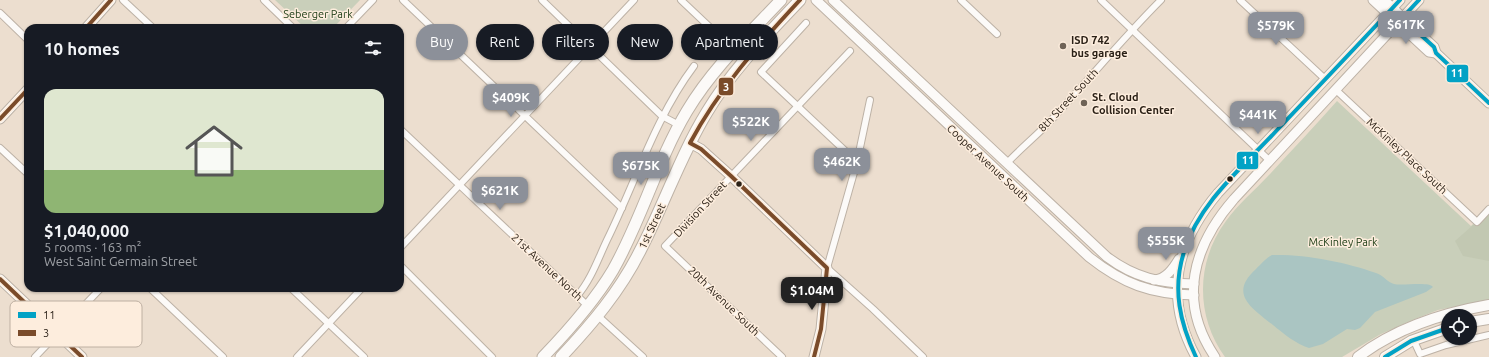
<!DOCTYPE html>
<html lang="en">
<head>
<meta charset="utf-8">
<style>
	:root { --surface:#171b24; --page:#20242c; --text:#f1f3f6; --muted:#9ea1a6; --accent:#8c9099 }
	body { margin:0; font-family:Ubuntu,sans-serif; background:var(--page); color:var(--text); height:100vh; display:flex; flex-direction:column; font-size:15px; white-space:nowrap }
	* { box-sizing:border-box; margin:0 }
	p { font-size:13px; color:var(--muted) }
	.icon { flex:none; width:22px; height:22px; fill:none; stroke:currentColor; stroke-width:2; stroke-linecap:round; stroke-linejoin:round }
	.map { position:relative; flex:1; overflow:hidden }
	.sheet { position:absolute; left:24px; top:24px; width:380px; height:268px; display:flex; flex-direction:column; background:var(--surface); border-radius:12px; box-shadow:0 1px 3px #0004 }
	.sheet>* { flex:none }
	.banner { position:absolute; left:416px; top:24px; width:380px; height:36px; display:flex; gap:8px }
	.fabs { position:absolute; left:1441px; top:309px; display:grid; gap:8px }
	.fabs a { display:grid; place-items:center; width:36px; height:36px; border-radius:50%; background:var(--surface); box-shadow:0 1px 3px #0004; font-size:20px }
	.price { position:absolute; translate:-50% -34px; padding:0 9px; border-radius:8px; background:var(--accent); color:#fff; font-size:13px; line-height:26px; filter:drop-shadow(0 1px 2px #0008) }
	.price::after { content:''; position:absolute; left:50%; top:24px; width:12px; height:9px; margin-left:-6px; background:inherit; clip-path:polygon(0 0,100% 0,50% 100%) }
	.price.active { background:#222; color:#fff }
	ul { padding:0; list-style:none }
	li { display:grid; align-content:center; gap:8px; height:212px; padding:0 20px }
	li span { display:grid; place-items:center; height:124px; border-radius:12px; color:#555 }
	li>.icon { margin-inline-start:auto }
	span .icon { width:72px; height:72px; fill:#fffc; stroke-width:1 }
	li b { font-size:17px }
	h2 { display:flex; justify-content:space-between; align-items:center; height:48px; padding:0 20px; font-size:17px }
	.tag { padding:0 14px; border-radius:18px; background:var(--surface); box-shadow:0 1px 3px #0004; font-size:14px; line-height:36px }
	.tag.active { background:var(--accent); color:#fff }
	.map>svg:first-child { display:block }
</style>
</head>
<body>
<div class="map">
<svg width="1489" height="357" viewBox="0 0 1489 357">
	<rect width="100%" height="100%" fill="#ecdecf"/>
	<g fill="#c9cfba">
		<path d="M 275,0 L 360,0 L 333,28 L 305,28 Z"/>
		<path d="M 1337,101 L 1471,226 L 1489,208 L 1489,300 L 1438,310 L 1415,319 L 1381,334 L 1342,357 L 1225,357 C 1195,316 1196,261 1226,221 C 1238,204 1255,190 1269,175 C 1292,150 1315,126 1337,101 Z"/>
	</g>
	<path fill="#c2c8b2" d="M 1489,215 L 1489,261 L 1463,256 L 1455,241 L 1472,226 Z"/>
	<path fill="#aac5c2" d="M 1272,255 C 1304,254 1346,262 1376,273 C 1383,275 1387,282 1394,284 C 1403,286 1429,281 1433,287 L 1426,292 L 1375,312 L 1360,328 L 1355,330 L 1347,329 L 1323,344 L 1309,348 C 1296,344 1284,334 1273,325 C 1252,308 1228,294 1256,269 C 1261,264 1266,258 1272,255 Z"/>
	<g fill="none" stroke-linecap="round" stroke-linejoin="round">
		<g stroke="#bdb2a6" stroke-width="8">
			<g id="street">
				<path d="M 123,0 L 153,28"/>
				<path d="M 264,0 L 293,28"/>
				<path d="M 403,0 L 622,208"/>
				<path d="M 542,0 L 662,116 L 679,125"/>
				<path d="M 681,0 L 718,35"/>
				<path d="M 961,0 L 997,34"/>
				<path d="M 1101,0 L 1270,161"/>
				<path d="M 1240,0 L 1325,79"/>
				<path d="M 0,13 L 28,40"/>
				<path d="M 806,23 L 761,72 L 857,162"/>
				<path d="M 346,28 L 373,0"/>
				<path d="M 1336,90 L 1477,222 L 1489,209"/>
				<path d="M 870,100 L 857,162 L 827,268 L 873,309 L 923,357"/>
				<path d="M 400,129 L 589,307"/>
				<path d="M 0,148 L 28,174"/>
				<path d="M 1007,163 C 1022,147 1040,133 1055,116 C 1091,77 1124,37 1161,0"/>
				<path d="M 400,248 L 634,0"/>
				<path d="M 400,265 L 492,357"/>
				<path d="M 150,288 L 223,357"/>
				<path d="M 291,288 L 364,357"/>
				<path d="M 577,296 C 591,280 598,259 607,240 C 636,181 655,118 694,66"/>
				<path d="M 598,316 L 643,357"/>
				<path d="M 1414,341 L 1420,354 L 1446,345 L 1489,335"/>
				<path d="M 35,357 L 101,288"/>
				<path d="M 297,357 L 362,288"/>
				<path d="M 782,357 L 665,246 L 850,51"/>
			</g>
		</g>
		<g stroke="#bdb2a6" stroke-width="11">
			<g id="secondary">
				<path d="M 816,0 L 1089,257 C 1123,284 1151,294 1194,295"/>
				<path d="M 833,0 L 1107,257 C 1135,278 1160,283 1194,284"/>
				<path d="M 1373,0 L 1429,52 L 1436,53"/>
				<path d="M 1384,0 L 1434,47 L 1436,53 L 1489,103"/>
				<path d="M 86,28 L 111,0"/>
				<path d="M 0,119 L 28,89"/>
				<path d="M 690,143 L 701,149 L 731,176 L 827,268 L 821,329 L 814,357"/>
				<path d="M 0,279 L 82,357"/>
				<path d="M 1154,280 C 1166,279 1173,269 1179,259"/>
				<path d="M 1196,357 C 1163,297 1176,243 1218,193 L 1400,0"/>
				<path d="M 1215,357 C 1177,301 1193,246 1234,199 L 1419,0"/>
			</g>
		</g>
		<g stroke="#bdb2a6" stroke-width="12">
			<g id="primary">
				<path d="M 1470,322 L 1489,319"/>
				<path d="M 1358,357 C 1396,328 1443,313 1489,305"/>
				<path d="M 1385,357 L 1411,341 L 1448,328"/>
			</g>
		</g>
		<g stroke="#bdb2a6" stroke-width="13">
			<g id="highway">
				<path d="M 543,357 C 569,330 594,302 613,270 C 642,219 657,161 687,111 C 712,69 748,35 781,0"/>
				<path d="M 561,357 C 592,324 620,291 640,251 C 664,205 680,156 707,112 C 732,70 767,35 800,0"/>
			</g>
		</g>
		<use href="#street" stroke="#fcfaf8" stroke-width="6"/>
		<use href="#secondary" stroke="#fcfaf8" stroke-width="9"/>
		<use href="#primary" stroke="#fcfaf8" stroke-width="10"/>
		<use href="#highway" stroke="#fcfaf8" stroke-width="11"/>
		<g stroke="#fdeddd" stroke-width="7">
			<g id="bus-1">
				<path d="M 1419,0 L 1402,18 L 1434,47 L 1436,53 L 1489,103"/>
				<path d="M 1196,357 C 1180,323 1172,289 1184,252 C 1199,202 1245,165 1279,128 C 1320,85 1360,43 1400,0"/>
				<path d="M 1385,357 L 1411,341 L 1448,328"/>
			</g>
		</g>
		<g stroke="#fdeddd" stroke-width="7">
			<g id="bus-2">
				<path d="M 800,0 C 758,45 719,89 690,143 L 701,149 L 731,176 L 827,268 L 821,329 L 814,357"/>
				<path d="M 86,28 L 111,0"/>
				<path d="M 0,119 L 28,89"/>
				<path d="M 0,279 L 82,357"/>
			</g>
		</g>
		<use href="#bus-1" stroke="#02a2c5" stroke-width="4"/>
		<use href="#bus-2" stroke="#7a4b2a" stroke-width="4"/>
	</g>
	<g fill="#6f6357" stroke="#fdeddd" stroke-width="1.5">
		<circle cx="1063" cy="46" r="4"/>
		<circle cx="1084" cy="103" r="4"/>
	</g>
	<g fill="#2b2117" stroke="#fdeddd" stroke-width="1.5">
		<circle cx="1230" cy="179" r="3.5"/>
		<circle cx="739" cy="184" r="3.5"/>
	</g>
	<g text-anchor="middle" stroke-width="3" stroke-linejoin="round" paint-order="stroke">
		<g font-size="11" fill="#183911" stroke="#fdeddd">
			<text x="318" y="18">Seberger Park</text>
			<text x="1343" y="246">McKinley Park</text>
		</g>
		<g font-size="11" font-weight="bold" fill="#2b2117" stroke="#fdeddd" text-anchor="start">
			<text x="1071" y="44">ISD 742<tspan x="1071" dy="13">bus garage</tspan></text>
			<text x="1092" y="101">St. Cloud<tspan x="1092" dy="13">Collision Center</tspan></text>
		</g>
		<g font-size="11" fill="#2b2117" stroke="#fdeddd">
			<text transform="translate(1068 100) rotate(-47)" y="4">8th Street South</text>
			<text transform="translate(1407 156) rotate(43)" y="4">McKinley Place South</text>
			<text transform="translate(988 163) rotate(43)" y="4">Cooper Avenue South</text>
			<text transform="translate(700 209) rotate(-47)" y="4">Division Street</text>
			<text transform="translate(652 226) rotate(-65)" y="4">1st Street</text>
			<text transform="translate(547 267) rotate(43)" y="4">21st Avenue North</text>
			<text transform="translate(724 301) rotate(44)" y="4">20th Avenue South</text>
		</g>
	</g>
	<rect x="10" y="301" width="132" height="46" rx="6" fill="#fdeddd" stroke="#beb0a2" stroke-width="1"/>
	<rect x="18" y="312" width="18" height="6" fill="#02a2c5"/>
	<rect x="18" y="330" width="18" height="6" fill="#7a4b2a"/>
	<g font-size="11" fill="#2b2117">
		<text x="43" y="319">11</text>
		<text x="43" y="337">3</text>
	</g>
	<g stroke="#fdeddd" stroke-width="1.5">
		<rect x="1446" y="64" width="23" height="19" rx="4" fill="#02a2c5"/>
		<rect x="718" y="77" width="16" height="19" rx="4" fill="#7a4b2a"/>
		<rect x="1236" y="151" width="23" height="19" rx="4" fill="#02a2c5"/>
	</g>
	<g font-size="11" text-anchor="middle" font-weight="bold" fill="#fff">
		<text x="1457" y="77">11</text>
		<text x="726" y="91">3</text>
		<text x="1248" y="164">11</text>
	</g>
</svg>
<div class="fabs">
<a><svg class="icon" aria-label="locate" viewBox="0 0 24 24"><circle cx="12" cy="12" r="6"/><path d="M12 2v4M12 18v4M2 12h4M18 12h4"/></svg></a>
</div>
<b class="price" style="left:1406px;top:45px">$617K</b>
<b class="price" style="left:1276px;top:46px">$579K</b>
<b class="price" style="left:511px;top:118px">$409K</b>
<b class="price" style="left:1258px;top:135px">$441K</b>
<b class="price" style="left:751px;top:142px">$522K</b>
<b class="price" style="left:842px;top:182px">$462K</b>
<b class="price" style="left:641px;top:186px">$675K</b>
<b class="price" style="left:500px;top:211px">$621K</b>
<b class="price" style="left:1166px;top:261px">$555K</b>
<b class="price active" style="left:812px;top:311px">$1.04M</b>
<div class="banner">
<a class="tag active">Buy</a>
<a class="tag">Rent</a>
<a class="tag">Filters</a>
<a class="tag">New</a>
<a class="tag">Apartment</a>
</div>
<section class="sheet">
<h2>10 homes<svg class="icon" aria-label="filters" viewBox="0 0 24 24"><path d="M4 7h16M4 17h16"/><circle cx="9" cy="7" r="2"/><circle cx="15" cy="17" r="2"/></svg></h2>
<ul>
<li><span style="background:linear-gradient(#dfe7d0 65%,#8fb573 0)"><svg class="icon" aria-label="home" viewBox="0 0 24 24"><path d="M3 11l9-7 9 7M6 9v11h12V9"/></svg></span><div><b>$1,040,000</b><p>5 rooms · 163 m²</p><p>West Saint Germain Street</p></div></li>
</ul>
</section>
</div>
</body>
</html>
